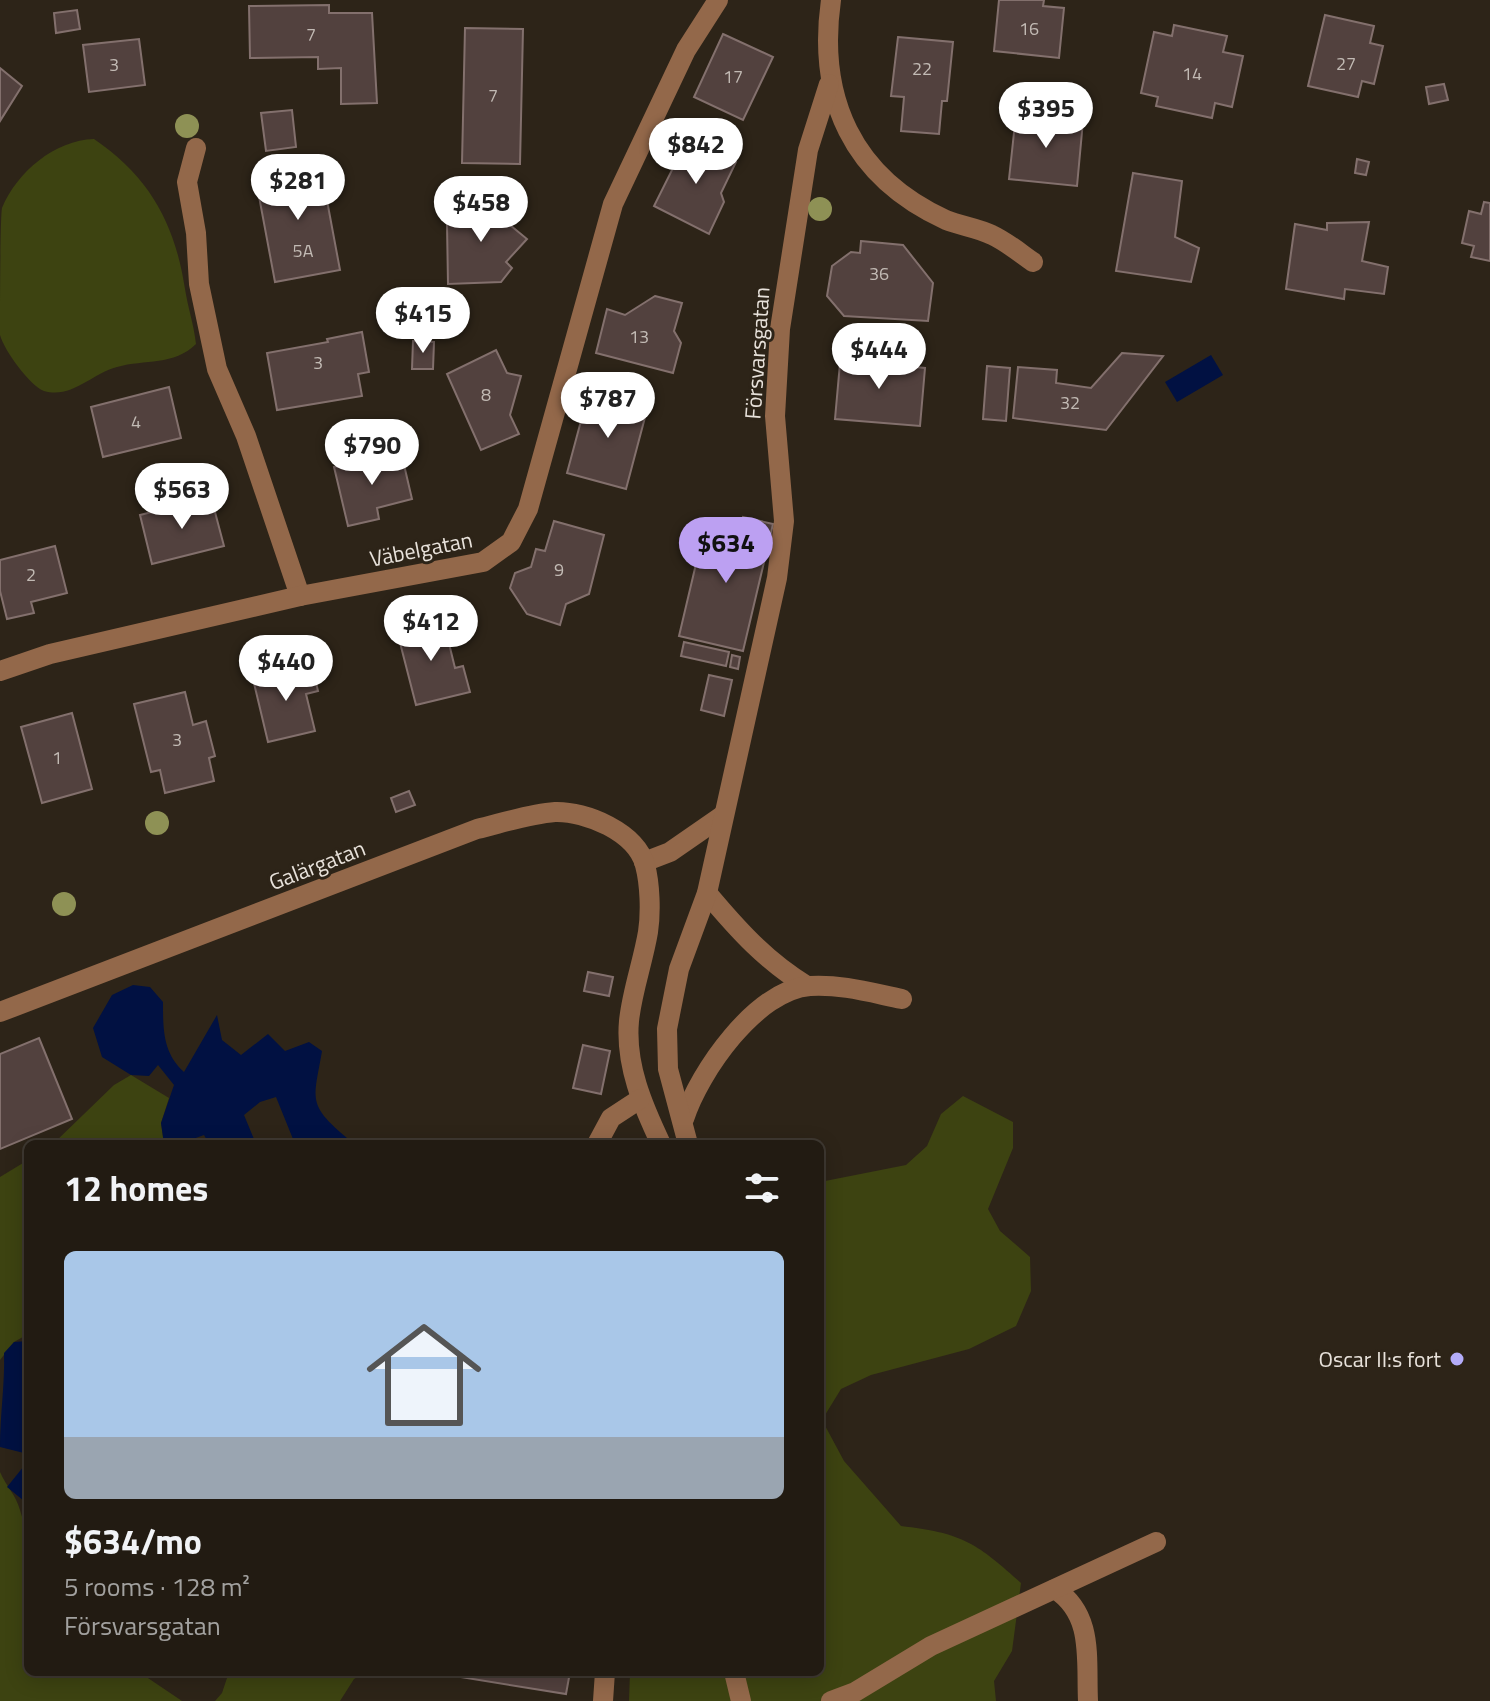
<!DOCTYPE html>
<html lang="en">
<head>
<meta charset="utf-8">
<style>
	:root { --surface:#221b12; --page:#2a241b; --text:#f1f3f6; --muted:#a2a19f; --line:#3f3932; --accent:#bca0f2 }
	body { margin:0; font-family:"Titillium Web",sans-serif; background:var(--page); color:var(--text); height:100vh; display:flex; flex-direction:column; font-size:30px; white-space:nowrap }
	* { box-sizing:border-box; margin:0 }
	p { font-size:26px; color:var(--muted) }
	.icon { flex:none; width:44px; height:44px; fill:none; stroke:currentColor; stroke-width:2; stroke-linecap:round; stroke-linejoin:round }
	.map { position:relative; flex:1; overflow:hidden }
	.sheet { position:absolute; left:24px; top:1140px; width:800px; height:536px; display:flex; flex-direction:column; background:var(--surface); border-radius:12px; box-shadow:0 4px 20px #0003,0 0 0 2px var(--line) }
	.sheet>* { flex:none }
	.price { position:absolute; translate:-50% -68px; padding:0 18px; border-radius:28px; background:#fff; color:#222; font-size:26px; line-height:52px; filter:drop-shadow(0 2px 4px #0008) }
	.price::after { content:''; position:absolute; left:50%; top:48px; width:24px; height:18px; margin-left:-12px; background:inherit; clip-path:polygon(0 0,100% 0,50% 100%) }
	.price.active { background:var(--accent); color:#111 }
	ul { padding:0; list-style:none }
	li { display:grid; align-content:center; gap:16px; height:424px; padding:0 40px }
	li span { display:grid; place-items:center; height:248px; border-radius:12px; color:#555 }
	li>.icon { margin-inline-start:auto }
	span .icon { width:144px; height:144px; fill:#fffc; stroke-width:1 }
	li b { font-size:34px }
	h2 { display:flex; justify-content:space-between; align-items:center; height:96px; padding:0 40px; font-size:34px }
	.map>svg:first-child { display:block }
</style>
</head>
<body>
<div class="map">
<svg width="1490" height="1701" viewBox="0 0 1490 1701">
	<rect width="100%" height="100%" fill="#2d2418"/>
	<g fill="#3d4311">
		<path d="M 94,139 C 150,177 175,224 185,289 C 188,308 194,325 196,344 C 174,366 145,359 117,367 C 91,374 72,399 44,391 C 30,386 4,350 0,335 C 0,323 0,218 2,208 C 17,172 55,140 94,139 Z"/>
		<path d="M 131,1075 L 169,1098 L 161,1123 L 164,1144 L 53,1144 L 114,1085 Z"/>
		<path d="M 963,1096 L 1013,1122 L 1013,1148 L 988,1209 L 1000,1231 L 1030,1257 L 1031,1291 L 1016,1326 L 969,1349 L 871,1375 L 841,1389 L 822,1420 L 844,1461 L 901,1526 C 961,1533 976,1542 1021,1583 L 1012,1651 L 994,1681 L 996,1701 L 629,1701 L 630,1672 L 820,1672 L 820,1182 L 906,1165 L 927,1146 L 941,1114 Z"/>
		<path d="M 28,1160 L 28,1334 L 14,1342 L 0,1360 L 0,1177 Z"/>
		<path d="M 0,1472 C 6,1486 16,1495 20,1510 C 36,1559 28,1620 28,1672 L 139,1672 L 182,1701 L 0,1701 Z"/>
		<path d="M 229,1672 L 367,1672 L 354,1679 L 340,1701 L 215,1701 L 222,1693 Z"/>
	</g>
	<g fill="#011142">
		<path d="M 1211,355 L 1223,375 L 1177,402 L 1165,382 Z"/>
		<path d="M 133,985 L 150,987 L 163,1002 C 163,1030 163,1053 184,1072 L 217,1015 L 222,1040 L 241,1055 L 268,1034 L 285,1051 L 309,1042 L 322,1051 C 314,1099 306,1104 347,1138 L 341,1144 L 295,1144 L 276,1097 L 260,1102 L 244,1115 L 256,1144 L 209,1144 L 204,1135 L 179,1144 L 164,1144 L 161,1123 L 174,1085 L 158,1065 L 149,1076 L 131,1075 L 102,1057 L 93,1028 L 112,995 Z"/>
		<path d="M 28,1341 L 28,1454 L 0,1447 C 0,1415 5,1384 4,1353 L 14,1342 Z"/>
		<path d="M 28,1461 L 28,1543 L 22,1513 L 24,1501 L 7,1487 Z"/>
	</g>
	<g fill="#52413e" stroke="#83706d" stroke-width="2">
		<path d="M 999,0 L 1044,0 L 1043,6 L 1064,8 L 1059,58 L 994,51 Z"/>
		<path d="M 329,5 L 329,13 L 372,13 L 377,103 L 341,104 L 341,68 L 318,69 L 318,57 L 250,58 L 249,6 Z"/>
		<path d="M 77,10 L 80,29 L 56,33 L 54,13 Z"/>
		<path d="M 1325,15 L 1374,26 L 1370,43 L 1383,46 L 1374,84 L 1362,81 L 1358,97 L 1308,86 Z"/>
		<path d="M 1174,25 L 1227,36 L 1223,52 L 1243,56 L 1232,107 L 1215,103 L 1212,118 L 1156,106 L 1158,97 L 1141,93 L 1154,32 L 1172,36 Z"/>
		<path d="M 465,28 L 523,29 L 520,164 L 462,163 Z"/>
		<path d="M 723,34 L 773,57 L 743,120 L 694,97 Z"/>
		<path d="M 898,37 L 953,42 L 947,101 L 942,101 L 939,134 L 901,131 L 904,97 L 891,96 Z"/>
		<path d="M 139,39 L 145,85 L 89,92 L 83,45 Z"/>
		<path d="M 0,68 L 22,86 L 0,121 Z"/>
		<path d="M 1444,84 L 1448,100 L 1429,104 L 1426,87 Z"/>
		<path d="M 292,110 L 296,147 L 266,151 L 261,113 Z"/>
		<path d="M 1016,114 L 1083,121 L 1077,186 L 1009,179 Z"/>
		<path d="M 688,138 L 736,162 L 721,193 L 724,202 L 709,234 L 654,206 Z"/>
		<path d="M 1357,159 L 1369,162 L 1366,175 L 1355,173 Z"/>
		<path d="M 320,163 L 340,270 L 275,282 L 255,175 Z"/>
		<path d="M 1133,173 L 1182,181 L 1175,237 L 1199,248 L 1191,282 L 1116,271 Z"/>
		<path d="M 1484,202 L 1490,203 L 1490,261 L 1471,257 L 1474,246 L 1462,243 L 1469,211 L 1481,214 Z"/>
		<path d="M 497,204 L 510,215 L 510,225 L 527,239 L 506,262 L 512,268 L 501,282 L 448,284 L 447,224 L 451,223 L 451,215 L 460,205 Z"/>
		<path d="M 1369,222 L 1362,261 L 1388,267 L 1384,294 L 1345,289 L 1344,299 L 1286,289 L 1295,224 L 1327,230 L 1327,223 Z"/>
		<path d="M 861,241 L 903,245 L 933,283 L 928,321 L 844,316 L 827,296 L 832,266 L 851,252 L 860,253 Z"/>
		<path d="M 655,296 L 682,303 L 674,331 L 681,343 L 673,373 L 596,353 L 607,309 L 625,315 Z"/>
		<path d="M 362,332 L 369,372 L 358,374 L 362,396 L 277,410 L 267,353 L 328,342 L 327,339 Z"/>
		<path d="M 413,341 L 434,342 L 433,369 L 412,369 Z"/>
		<path d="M 496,350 L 507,373 L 521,376 L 510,415 L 519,434 L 481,450 L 447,374 Z"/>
		<path d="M 841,352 L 884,356 L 883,364 L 925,368 L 920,426 L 835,419 Z"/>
		<path d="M 1122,353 L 1163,356 L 1106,430 L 1013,418 L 1018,367 L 1057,370 L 1056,383 L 1091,388 Z"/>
		<path d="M 987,366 L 1010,368 L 1006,421 L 983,419 Z"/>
		<path d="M 169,387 L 181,438 L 103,457 L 91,407 Z"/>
		<path d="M 589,391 L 648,406 L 626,489 L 567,473 Z"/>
		<path d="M 401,452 L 412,499 L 377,508 L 379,519 L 348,526 L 334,467 Z"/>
		<path d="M 211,497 L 224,546 L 152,564 L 140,515 Z"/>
		<path d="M 743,517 L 773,524 L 743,651 L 679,636 L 704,530 L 738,538 Z"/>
		<path d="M 554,521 L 604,535 L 589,594 L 566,604 L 560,625 L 527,614 L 510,588 L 515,573 L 531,567 L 536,549 L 545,551 Z"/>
		<path d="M 55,546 L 67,593 L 31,602 L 34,613 L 7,619 L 0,591 L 0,560 Z"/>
		<path d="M 443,619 L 455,668 L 463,666 L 470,692 L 416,705 L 397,631 Z"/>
		<path d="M 684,642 L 729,652 L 726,666 L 681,656 Z"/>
		<path d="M 732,655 L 740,657 L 738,669 L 730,667 Z"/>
		<path d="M 312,666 L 318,691 L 306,694 L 315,731 L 268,742 L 253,679 Z"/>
		<path d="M 709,675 L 732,680 L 724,716 L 701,710 Z"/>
		<path d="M 185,692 L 193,725 L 206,721 L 215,756 L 209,758 L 214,781 L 165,793 L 160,770 L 151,772 L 134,704 Z"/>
		<path d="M 72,713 L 92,789 L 42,803 L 21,727 Z"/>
		<path d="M 409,791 L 415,805 L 396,812 L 391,798 Z"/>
		<path d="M 588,972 L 613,977 L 609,996 L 584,991 Z"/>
		<path d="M 39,1038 L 72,1119 L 0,1149 L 0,1054 Z"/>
		<path d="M 583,1045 L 610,1051 L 601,1094 L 573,1088 Z"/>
		<path d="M 454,1672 L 570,1672 L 566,1694 L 454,1676 Z"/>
	</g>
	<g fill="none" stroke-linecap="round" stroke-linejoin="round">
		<g stroke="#93684a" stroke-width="20">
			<path d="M 831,0 C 817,98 852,177 946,220 C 961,226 978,228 992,235 C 1007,242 1020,253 1033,262"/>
			<path d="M 196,148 L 187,182 L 196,233 L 199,284 L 217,369 L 246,436 L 300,596"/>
			<path d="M 0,671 L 50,654 L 300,596 L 483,562 L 511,542 L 528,509 L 613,204 L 686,50 L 718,0"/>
			<path d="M 644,862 L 670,852 L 722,816"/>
			<path d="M 707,893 C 738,930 766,961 807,986"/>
			<path d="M 0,1012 L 477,829 C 502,823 529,814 555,812 C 586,811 636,832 645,865 C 650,884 651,912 648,932 C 643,962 632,991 629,1021 C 625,1065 643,1106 661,1144"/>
			<path d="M 684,1119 C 699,1072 756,990 810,986 C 841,984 872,993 902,999"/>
			<path d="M 597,1144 L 611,1118 L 640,1099"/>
			<path d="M 688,1144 L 668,1069 L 667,1029 L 679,969 L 707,893 L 777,578 L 784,521 L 775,416 L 780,329 L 808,150 L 829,84"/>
			<path d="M 1055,1589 C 1094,1615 1086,1658 1088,1701"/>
			<path d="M 734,1672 L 741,1701"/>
			<path d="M 603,1701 L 605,1672"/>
			<path d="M 831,1701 L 855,1692 L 931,1646 L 1156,1542"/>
		</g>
	</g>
	<g fill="#8e9155">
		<circle cx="187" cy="126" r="12"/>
		<circle cx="820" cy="209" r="12"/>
		<circle cx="157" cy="823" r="12"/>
		<circle cx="64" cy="904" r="12"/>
	</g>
	<circle fill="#b4acf9" stroke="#2d2418" stroke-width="3" cx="1457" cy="1359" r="8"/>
	<g text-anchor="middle" stroke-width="6" stroke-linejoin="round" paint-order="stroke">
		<g font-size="18" fill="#c2bab4">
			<text x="1029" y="35">16</text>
			<text x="311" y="41">7</text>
			<text x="1346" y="70">27</text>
			<text x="114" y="71">3</text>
			<text x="922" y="75">22</text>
			<text x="1192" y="80">14</text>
			<text x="733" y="83">17</text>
			<text x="493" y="102">7</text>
			<text x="303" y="257">5A</text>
			<text x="879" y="280">36</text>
			<text x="639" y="343">13</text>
			<text x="318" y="369">3</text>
			<text x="486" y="401">8</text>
			<text x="1070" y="409">32</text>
			<text x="136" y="428">4</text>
			<text x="559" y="576">9</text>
			<text x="31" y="581">2</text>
			<text x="177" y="746">3</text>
			<text x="57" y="764">1</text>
		</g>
		<g font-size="22" fill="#e8e2db" stroke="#2d2418">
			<text transform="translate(757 353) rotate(-86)" y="8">Försvarsgatan</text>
			<text transform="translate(421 549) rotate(-11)" y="8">Väbelgatan</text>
			<text transform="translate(317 865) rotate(-21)" y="8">Galärgatan</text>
		</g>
		<g font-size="22" fill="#e8e2db" stroke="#2d2418" text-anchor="end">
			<text x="1441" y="1367">Oscar II:s fort</text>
		</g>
	</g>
</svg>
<b class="price" style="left:1046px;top:150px">$395</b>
<b class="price" style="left:696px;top:186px">$842</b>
<b class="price" style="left:298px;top:222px">$281</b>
<b class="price" style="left:481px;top:244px">$458</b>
<b class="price" style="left:423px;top:355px">$415</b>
<b class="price" style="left:879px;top:391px">$444</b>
<b class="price" style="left:608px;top:440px">$787</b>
<b class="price" style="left:372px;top:487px">$790</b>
<b class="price" style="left:182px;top:531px">$563</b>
<b class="price active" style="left:726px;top:585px">$634</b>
<b class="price" style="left:431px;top:663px">$412</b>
<b class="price" style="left:286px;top:703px">$440</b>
<section class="sheet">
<h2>12 homes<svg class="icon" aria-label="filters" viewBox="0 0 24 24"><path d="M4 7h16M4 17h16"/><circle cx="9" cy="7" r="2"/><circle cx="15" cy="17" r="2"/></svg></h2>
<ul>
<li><span style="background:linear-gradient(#a9c7e8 75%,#9aa5b1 0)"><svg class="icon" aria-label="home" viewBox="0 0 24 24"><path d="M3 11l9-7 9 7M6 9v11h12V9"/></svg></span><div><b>$634/mo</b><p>5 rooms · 128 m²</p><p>Försvarsgatan</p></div></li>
</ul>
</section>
</div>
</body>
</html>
